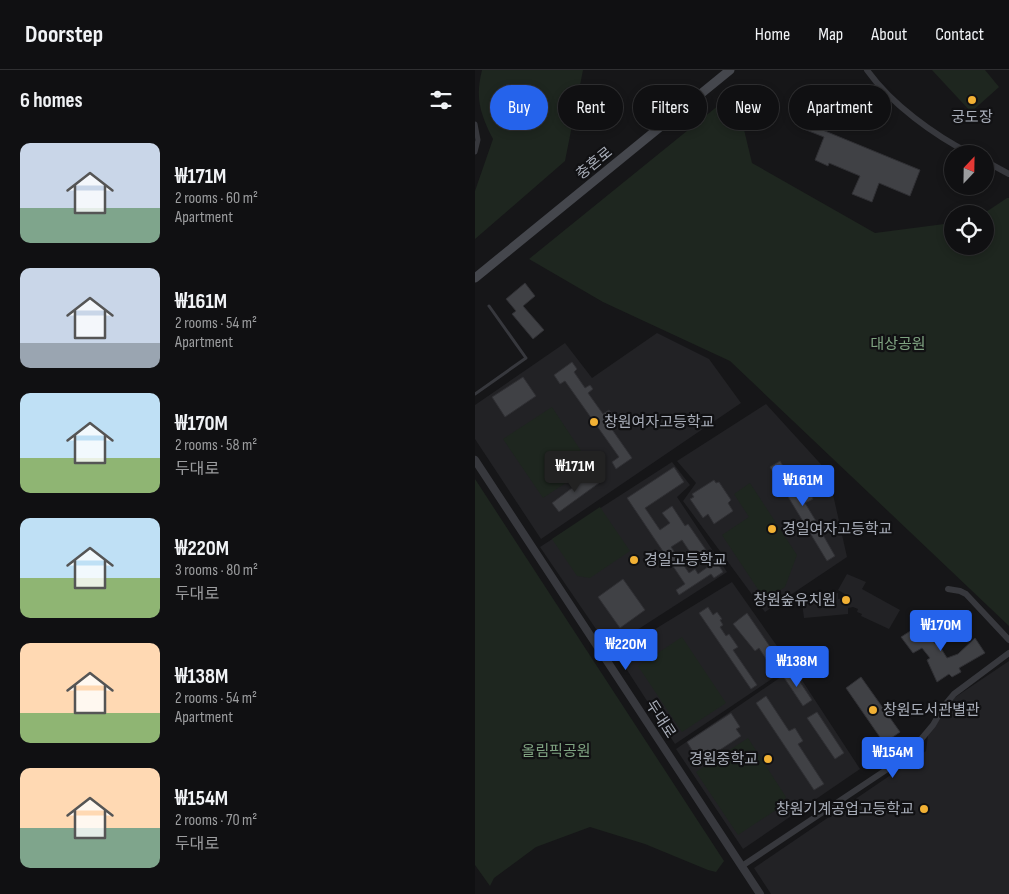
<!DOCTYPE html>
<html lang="en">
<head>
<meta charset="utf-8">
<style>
	:root { --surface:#101012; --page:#19191b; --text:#f1f3f6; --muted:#9c9d9f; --line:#303032; --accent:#2563eb }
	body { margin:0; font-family:"Sofia Sans Condensed","Noto Sans KR",sans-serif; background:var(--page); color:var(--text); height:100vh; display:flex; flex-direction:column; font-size:19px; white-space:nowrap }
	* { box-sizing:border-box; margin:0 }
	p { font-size:16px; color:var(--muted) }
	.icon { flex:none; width:28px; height:28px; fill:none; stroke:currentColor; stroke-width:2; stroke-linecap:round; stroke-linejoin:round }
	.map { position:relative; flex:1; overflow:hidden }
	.side { display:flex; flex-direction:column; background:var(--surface); width:475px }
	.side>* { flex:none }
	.top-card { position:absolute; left:15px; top:15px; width:444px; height:45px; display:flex; gap:10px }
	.needle { width:32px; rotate:22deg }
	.buttons { position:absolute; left:469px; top:75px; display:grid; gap:10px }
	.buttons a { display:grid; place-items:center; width:50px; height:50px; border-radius:50%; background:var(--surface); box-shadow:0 2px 8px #0003,0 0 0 1px var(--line); font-size:25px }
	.price { position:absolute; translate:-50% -42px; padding:0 11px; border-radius:5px; background:var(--accent); color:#fff; font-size:16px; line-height:32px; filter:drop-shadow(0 1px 2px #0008) }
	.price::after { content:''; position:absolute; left:50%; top:30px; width:15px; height:11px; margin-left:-8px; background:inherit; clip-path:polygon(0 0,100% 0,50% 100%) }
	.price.active { background:#222; color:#fff }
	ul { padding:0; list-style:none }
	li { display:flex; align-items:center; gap:15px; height:125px; padding:0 20px }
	li span { display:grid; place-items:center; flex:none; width:140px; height:100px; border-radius:10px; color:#555 }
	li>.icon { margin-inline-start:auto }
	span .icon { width:60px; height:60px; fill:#fffc; stroke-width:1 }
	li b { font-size:21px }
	h2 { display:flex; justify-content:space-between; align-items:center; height:60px; padding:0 20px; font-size:21px }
	.pill { padding:0 18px; border-radius:22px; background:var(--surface); box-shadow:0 2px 8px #0003,0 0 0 1px var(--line); font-size:18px; line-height:45px }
	.pill.active { background:var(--accent); color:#fff }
	header { display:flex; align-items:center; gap:30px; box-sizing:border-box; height:70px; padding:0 25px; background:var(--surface); border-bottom:1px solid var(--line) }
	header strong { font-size:24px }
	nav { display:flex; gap:28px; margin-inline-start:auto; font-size:18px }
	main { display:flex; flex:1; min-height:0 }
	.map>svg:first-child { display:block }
</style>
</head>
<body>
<header>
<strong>Doorstep</strong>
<nav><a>Home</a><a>Map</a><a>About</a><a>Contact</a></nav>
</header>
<main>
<section class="side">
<h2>6 homes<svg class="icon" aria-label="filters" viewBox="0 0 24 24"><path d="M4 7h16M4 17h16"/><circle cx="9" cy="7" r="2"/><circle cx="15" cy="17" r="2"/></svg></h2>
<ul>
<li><span style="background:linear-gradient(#c9d6e8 65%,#7fa58c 0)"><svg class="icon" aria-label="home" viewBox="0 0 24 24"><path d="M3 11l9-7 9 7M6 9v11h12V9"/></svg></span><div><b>₩171M</b><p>2 rooms · 60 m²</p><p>Apartment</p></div></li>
<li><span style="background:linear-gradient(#c9d6e8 75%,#9aa5b1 0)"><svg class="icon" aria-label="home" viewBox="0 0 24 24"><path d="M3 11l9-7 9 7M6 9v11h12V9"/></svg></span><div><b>₩161M</b><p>2 rooms · 54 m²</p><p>Apartment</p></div></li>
<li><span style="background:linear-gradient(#bfe0f5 65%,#8fb573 0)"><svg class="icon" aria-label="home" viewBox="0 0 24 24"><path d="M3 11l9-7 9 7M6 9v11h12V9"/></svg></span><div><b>₩170M</b><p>2 rooms · 58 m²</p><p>두대로</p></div></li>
<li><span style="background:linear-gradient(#bfe0f5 60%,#8fb573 0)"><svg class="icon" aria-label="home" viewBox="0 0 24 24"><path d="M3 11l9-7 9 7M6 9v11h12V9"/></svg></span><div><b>₩220M</b><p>3 rooms · 80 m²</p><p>두대로</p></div></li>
<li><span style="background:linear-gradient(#ffd9b3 70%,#8fb573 0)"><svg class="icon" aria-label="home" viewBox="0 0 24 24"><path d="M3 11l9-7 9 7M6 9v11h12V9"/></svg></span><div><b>₩138M</b><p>2 rooms · 54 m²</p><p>Apartment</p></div></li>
<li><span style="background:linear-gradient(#ffd9b3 60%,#7fa58c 0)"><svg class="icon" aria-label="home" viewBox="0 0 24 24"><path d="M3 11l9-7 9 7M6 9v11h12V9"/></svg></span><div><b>₩154M</b><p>2 rooms · 70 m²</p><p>두대로</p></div></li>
</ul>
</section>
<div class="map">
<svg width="534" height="824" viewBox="0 0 534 824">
	<rect width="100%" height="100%" fill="#161618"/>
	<g fill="#222225">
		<path d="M 182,263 L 234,289 L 266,333 L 66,469 L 0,369 L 0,335 L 90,273 L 117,308 Z"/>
		<path d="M 291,334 L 353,402 L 372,487 L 290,542 L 208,431 L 221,413 L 202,391 Z"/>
		<path d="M 197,392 L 215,415 L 202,427 L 252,502 L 134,578 L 65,477 Z"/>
		<path d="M 372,504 L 391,512 L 387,519 L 425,540 L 414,559 L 386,546 L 387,544 L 382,542 L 383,539 L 378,537 L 373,538 L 373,544 L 329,548 L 327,533 L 335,532 L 334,527 L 363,523 L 363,529 L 368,528 L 370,524 L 363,520 Z"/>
		<path d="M 257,512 L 316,596 L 200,674 L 141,583 Z"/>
		<path d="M 534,591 L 534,824 L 296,824 L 279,798 L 451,681 L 453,665 L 479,628 Z"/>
		<path d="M 319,598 L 385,699 L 268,779 L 201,679 Z"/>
	</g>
	<g fill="#1e261f">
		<path d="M 7,0 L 108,0 L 90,91 L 0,169 L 0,121 L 18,69 C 5,44 0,28 7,0 Z"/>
		<path d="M 457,0 L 510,0 L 524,17 L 496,42 Z"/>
		<path d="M 260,22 L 277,93 L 400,163 L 477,153 L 478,176 L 510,176 L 510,144 L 508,144 L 532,128 L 534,128 L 534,556 L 255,291 L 128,232 L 54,189 Z"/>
		<path d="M 77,337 L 116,396 L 68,428 L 28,369 Z"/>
		<path d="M 0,409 L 249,791 L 241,802 L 233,800 L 170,774 L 115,757 L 61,777 L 19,808 L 15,816 L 0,795 Z"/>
		<path d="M 275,413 L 322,485 L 310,517 L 290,530 L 247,465 L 274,447 L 259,424 Z"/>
		<path d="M 125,437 L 155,481 L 115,508 L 102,506 L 77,469 Z"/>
		<path d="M 207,567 L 251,633 L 207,662 L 163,596 Z"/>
		<path d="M 273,668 L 311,727 L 307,736 L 263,765 L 221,702 Z"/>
	</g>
	<g fill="#404145" stroke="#303034">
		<path d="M 328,52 L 445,100 L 435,126 L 404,113 L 397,132 L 377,124 L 385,106 L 354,93 L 353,96 L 340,90 L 349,67 L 326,58 Z"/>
		<path d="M 50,213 L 60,226 L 48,236 L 69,260 L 58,269 L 37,244 L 41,241 L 31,229 Z"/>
		<path d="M 97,292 L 102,299 L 99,302 L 110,318 L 115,315 L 118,319 L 113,323 L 128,344 L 134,340 L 143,353 L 136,358 L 157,388 L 141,399 L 137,392 L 144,387 L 90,311 L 85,314 L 79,305 Z"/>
		<path d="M 48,307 L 61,326 L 30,347 L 17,327 Z"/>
		<path d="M 305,391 L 314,406 L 319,403 L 330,424 L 334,421 L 338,429 L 330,433 L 344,456 L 348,454 L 352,462 L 348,465 L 360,486 L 352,491 L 295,397 Z"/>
		<path d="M 199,397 L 209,412 L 170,438 L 185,460 L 195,453 L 187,443 L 197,436 L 210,456 L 213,454 L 231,480 L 219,488 L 207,470 L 196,477 L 214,503 L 220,499 L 223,504 L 241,491 L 248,502 L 239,508 L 236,504 L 204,525 L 201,520 L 210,514 L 152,428 Z"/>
		<path d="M 113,406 L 117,411 L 121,408 L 124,413 L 84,442 L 77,433 Z"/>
		<path d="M 239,410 L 241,413 L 244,412 L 256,430 L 253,433 L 258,441 L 239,454 L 233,444 L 228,448 L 215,429 L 219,427 L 217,424 Z"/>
		<path d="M 148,509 L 170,540 L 145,558 L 123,527 Z"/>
		<path d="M 233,537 L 238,545 L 242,542 L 247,549 L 245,550 L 248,555 L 245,557 L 251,566 L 254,564 L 263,577 L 258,580 L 282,615 L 276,619 L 224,543 Z"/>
		<path d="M 272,543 L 311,600 L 302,606 L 284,578 L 280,581 L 258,554 Z"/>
		<path d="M 451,551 L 457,569 L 460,574 L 462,572 L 472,588 L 483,584 L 500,568 L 510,583 L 484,598 L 486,602 L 477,607 L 474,604 L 462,612 L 452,590 L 455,588 L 447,578 L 438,583 L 426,567 Z"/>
		<path d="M 317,600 L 337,630 L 328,636 L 308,606 Z"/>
		<path d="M 386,607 L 425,662 L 409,673 L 371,618 Z"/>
		<path d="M 291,626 L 314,661 L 320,658 L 328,671 L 323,674 L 349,714 L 339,720 L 281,633 Z"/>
		<path d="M 342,642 L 369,683 L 360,689 L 332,648 Z"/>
		<path d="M 256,643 L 265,657 L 261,659 L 266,666 L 225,693 L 212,672 Z"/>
	</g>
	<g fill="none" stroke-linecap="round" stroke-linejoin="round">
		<path stroke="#37383d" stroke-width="3" d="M 0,324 L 51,288 L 14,236"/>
		<path stroke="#37383d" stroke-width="5" d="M 0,54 L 3,70 L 0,82"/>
		<g stroke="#37383d" stroke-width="6">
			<path d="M 392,0 C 416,34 459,65 496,84"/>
			<path d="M 510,91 L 534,104"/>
			<path d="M 473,519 L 485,521 L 491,524 L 534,570"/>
			<path d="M 267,796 L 432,686 L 458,655 L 469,636 L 479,624 L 534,583"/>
		</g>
		<path stroke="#37383d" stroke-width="8" d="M 0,390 L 285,824"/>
		<path stroke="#45474d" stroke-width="9" d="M 0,208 L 255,0"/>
	</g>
	<g fill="#f2b134" stroke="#111113" stroke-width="2">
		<circle cx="497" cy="30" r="5"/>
		<circle cx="119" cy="352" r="5"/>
		<circle cx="297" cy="459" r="5"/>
		<circle cx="159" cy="490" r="5"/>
		<circle cx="371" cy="530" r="5"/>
		<circle cx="398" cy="640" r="5"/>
		<circle cx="293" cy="689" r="5"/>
		<circle cx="449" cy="739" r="5"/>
	</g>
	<g text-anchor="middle" stroke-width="4.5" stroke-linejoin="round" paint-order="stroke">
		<g font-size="15" fill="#a8adb8" stroke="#111113" text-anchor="start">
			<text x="497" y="52" text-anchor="middle">궁도장</text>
			<text x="129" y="357">창원여자고등학교</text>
			<text x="307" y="464">경일여자고등학교</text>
			<text x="169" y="495">경일고등학교</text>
			<text x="361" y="535" text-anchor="end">창원숲유치원</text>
			<text x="408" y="645">창원도서관별관</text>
			<text x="283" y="694" text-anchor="end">경원중학교</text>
			<text x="439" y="744" text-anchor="end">창원기계공업고등학교</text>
		</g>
		<g font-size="15" fill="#a8adb8" stroke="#111113">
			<text transform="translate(119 93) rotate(-39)" y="5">충혼로</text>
			<text transform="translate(186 649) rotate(57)" y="5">두대로</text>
		</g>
		<g font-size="15" fill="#7fa381" stroke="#111113">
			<text x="423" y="279">대상공원</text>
			<text x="81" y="686">올림픽공원</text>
		</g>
	</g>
</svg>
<div class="buttons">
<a><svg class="needle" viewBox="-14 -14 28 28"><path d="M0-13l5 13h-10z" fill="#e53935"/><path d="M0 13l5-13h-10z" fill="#9c9d9f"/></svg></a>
<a><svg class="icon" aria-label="locate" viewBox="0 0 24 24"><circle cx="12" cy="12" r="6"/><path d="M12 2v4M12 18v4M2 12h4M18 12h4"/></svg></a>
</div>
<b class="price active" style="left:100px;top:423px">₩171M</b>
<b class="price" style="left:328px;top:437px">₩161M</b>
<b class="price" style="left:466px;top:582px">₩170M</b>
<b class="price" style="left:151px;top:601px">₩220M</b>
<b class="price" style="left:322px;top:618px">₩138M</b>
<b class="price" style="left:418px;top:709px">₩154M</b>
<div class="top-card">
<a class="pill active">Buy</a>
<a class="pill">Rent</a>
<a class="pill">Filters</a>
<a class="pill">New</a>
<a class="pill">Apartment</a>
</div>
</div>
</main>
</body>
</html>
